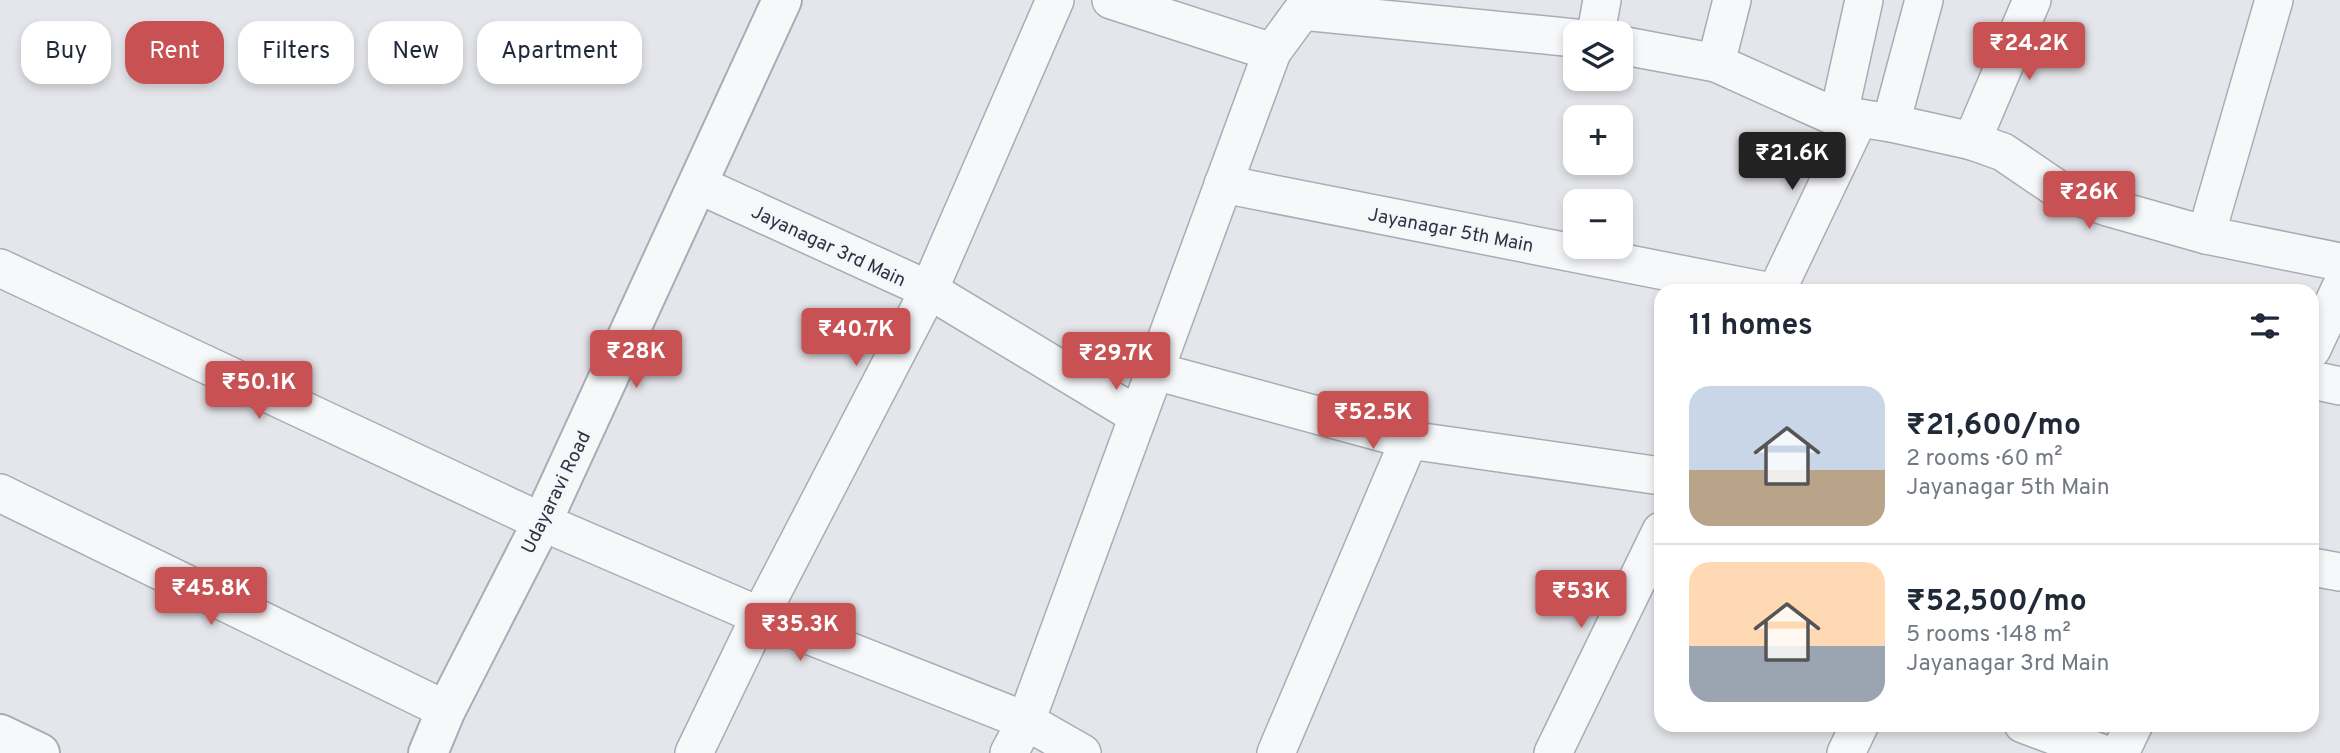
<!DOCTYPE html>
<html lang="en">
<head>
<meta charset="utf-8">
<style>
	:root { --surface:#fff; --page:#f2f2f3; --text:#1f2937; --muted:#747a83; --line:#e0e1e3; --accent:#c85253 }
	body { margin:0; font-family:Overpass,sans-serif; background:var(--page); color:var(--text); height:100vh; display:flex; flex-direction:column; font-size:26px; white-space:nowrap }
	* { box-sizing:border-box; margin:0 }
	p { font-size:23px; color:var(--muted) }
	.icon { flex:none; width:38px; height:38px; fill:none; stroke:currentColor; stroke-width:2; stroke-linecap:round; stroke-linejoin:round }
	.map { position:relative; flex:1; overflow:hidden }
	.sheet { position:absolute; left:1654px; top:284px; width:665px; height:448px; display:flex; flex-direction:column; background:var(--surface); border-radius:21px; box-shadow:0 4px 10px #0003 }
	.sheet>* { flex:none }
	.guide { position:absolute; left:21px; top:21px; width:665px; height:63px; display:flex; gap:14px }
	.buttons { position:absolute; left:1563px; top:21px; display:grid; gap:14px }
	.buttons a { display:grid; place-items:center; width:70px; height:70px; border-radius:14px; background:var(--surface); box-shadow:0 4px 10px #0003; font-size:35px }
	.price { position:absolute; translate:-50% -60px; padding:0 16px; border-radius:7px; background:var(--accent); color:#fff; font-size:23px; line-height:46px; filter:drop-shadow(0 2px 4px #0008) }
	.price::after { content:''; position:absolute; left:50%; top:42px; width:21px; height:16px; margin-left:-10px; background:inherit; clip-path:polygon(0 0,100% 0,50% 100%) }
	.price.on { background:#222; color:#fff }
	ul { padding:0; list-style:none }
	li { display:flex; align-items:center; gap:21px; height:175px; padding:0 35px }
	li+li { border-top:2px solid var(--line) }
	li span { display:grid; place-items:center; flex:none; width:196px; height:140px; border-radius:21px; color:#555 }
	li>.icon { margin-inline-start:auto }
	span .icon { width:84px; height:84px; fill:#fffc; stroke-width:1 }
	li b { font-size:30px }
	h2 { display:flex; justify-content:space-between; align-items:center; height:84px; padding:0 35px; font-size:30px }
	.pill { padding:0 24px; border-radius:21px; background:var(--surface); box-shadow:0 4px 10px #0003; font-size:24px; line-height:63px }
	.pill.on { background:var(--accent); color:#fff }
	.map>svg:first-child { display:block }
</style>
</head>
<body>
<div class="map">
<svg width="2340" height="753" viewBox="0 0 2340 753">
	<rect width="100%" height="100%" fill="#e5e6eb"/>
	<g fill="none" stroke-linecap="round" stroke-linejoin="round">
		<g stroke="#aaacb5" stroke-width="40">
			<g id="minor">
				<path d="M 1111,0 L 1272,52 L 1302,11 L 1575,38"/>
				<path d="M 1732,0 L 1716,63 L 1838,118 L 1859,118 L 1891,123 L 1972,141 L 2003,152 L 2059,190 L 2107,207 L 2206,235 L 2340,262"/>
				<path d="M 1596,33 L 1602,0"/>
				<path d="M 1620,45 L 1716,63"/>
				<path d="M 1838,118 L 1864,0"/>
				<path d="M 1891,123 L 1924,0"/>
				<path d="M 1972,141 L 2032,0"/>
				<path d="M 1223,184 L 1761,290"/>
				<path d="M 699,185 L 929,290 L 1138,416"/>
				<path d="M 2206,235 L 2274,0"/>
				<path d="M 0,268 L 542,522 L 760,616 L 1026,721 L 1082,753"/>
				<path d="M 1777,290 L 1859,118"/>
				<path d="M 2312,349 L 2340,289"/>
				<path d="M 1155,371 L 1409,440"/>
				<path d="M 2312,380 L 2340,386"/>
				<path d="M 0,493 L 446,710"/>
				<path d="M 2312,567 L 2340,572"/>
				<path d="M 2023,724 L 2101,753"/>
				<path d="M 694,753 L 760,616 L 929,290 L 1055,0"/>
				<path d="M 1009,753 L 1026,721 L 1272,52"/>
				<path d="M 1276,753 L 1409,440 L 1661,476"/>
				<path d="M 1553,753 L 1661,531"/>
				<path d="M 1846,753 L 1860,724"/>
				<path d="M 2120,753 L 2134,724"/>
			</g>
		</g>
		<g stroke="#aaacb5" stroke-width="42">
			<g id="tertiary">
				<path d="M 0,734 L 40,753"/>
				<path d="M 428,753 L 446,710 L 542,522 L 782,0"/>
			</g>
		</g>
		<use href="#minor" stroke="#f7f8fa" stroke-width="37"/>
		<use href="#tertiary" stroke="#f7f8fa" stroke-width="38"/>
	</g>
	<g text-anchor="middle" stroke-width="5" stroke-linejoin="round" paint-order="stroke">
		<g font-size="19" fill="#2d3243" stroke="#f4f6f9">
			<text transform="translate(1451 229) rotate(11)" y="7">Jayanagar 5th Main</text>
			<text transform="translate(829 245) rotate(25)" y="7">Jayanagar 3rd Main</text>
			<text transform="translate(555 492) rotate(-64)" y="7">Udayaravi Road</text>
		</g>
	</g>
</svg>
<div class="buttons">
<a><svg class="icon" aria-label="layers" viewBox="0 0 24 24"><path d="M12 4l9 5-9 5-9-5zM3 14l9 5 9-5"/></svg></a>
<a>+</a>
<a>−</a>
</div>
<b class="price" style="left:2029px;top:82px">₹24.2K</b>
<b class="price on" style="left:1792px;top:192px">₹21.6K</b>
<b class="price" style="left:2089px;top:231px">₹26K</b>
<b class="price" style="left:856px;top:368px">₹40.7K</b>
<b class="price" style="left:636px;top:390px">₹28K</b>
<b class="price" style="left:1116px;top:392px">₹29.7K</b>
<b class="price" style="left:259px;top:421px">₹50.1K</b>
<b class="price" style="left:1373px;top:451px">₹52.5K</b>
<b class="price" style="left:211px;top:627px">₹45.8K</b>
<b class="price" style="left:1581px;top:630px">₹53K</b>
<b class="price" style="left:800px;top:663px">₹35.3K</b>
<div class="guide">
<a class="pill">Buy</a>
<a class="pill on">Rent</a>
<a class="pill">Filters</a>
<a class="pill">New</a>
<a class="pill">Apartment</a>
</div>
<section class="sheet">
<h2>11 homes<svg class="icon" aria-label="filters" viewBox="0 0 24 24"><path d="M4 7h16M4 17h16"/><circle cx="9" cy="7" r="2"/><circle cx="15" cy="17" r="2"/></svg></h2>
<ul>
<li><span style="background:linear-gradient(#c9d6e8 60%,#b9a48a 0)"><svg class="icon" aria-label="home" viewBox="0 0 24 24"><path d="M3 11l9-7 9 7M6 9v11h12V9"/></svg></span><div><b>₹21,600/mo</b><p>2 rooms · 60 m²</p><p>Jayanagar 5th Main</p></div></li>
<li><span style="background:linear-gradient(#ffd9b3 60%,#9aa5b1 0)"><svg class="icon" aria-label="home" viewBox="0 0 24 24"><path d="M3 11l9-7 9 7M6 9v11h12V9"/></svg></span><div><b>₹52,500/mo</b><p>5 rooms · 148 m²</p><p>Jayanagar 3rd Main</p></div></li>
</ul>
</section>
</div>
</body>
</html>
